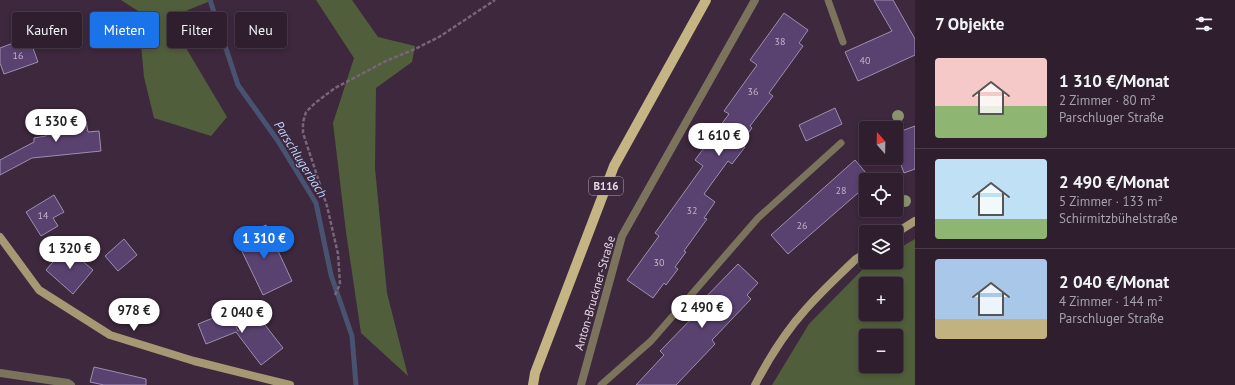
<!DOCTYPE html>
<html lang="de">
<head>
<meta charset="utf-8">
<style>
	:root { --surface:#2e1e2e; --page:#3a2b3a; --text:#f1f3f6; --muted:#a7a2aa; --line:#493c4a; --accent:#1a73e8 }
	body { margin:0; font-family:"PT Sans",sans-serif; background:var(--page); color:var(--text); height:100vh; display:flex; flex-direction:column; font-size:15px; white-space:nowrap }
	* { box-sizing:border-box; margin:0 }
	p { font-size:13px; color:var(--muted) }
	.icon { flex:none; width:22px; height:22px; fill:none; stroke:currentColor; stroke-width:2; stroke-linecap:round; stroke-linejoin:round }
	.map { position:relative; flex:1; overflow:hidden }
	.details { display:flex; flex-direction:column; background:var(--surface); width:320px }
	.details>* { flex:none }
	.banner { position:absolute; left:12px; top:12px; width:380px; height:36px; display:flex; gap:8px }
	.needle { width:26px; rotate:340deg }
	.tools { position:absolute; left:859px; top:121px; display:grid; gap:8px }
	.tools a { display:grid; place-items:center; width:44px; height:44px; border-radius:4px; background:var(--surface); box-shadow:0 2px 6px #0003,0 0 0 1px var(--line); font-size:20px }
	.price { position:absolute; translate:-50% -34px; padding:0 9px; border-radius:14px; background:#fff; color:#222; font-size:13px; line-height:26px; filter:drop-shadow(0 1px 2px #0008) }
	.price::after { content:''; position:absolute; left:50%; top:24px; width:12px; height:9px; margin-left:-6px; background:inherit; clip-path:polygon(0 0,100% 0,50% 100%) }
	.price.on { background:var(--accent); color:#fff }
	ul { padding:0; list-style:none }
	li { display:flex; align-items:center; gap:12px; height:100px; padding:0 20px }
	li+li { border-top:1px solid var(--line) }
	li span { display:grid; place-items:center; flex:none; width:112px; height:80px; border-radius:4px; color:#555 }
	li>.icon { margin-inline-start:auto }
	span .icon { width:48px; height:48px; fill:#fffc; stroke-width:1 }
	li b { font-size:17px }
	h2 { display:flex; justify-content:space-between; align-items:center; height:48px; padding:0 20px; font-size:17px }
	.chip { padding:0 14px; border-radius:4px; background:var(--surface); box-shadow:0 2px 6px #0003,0 0 0 1px var(--line); font-size:14px; line-height:36px }
	.chip.on { background:var(--accent); color:#fff }
	main { display:flex; flex:1; min-height:0 }
	.map>svg:first-child { display:block }
</style>
</head>
<body>
<main>
<div class="map">
<svg width="915" height="385" viewBox="0 0 915 385">
	<rect width="100%" height="100%" fill="#3d283d"/>
	<g fill="#515e3b" fill-rule="evenodd">
		<path d="M 121,0 L 213,0 L 188,10 L 170,21 L 227,117 L 211,136 L 154,118 L 144,77 L 138,11 Z"/>
		<path d="M 316,0 L 352,0 L 378,37 L 415,46 L 412,62 L 376,88 L 375,168 L 387,293 L 408,376 L 361,333 L 346,232 L 333,123 L 354,58 Z"/>
		<path d="M 915,239 L 915,385 L 772,385 L 809,324 L 864,268 L 875,262 L 896,262 L 896,250 ZM 866,284 L 896,284 L 896,314 L 866,314 ZM 866,336 L 896,336 L 896,366 L 866,366 Z"/>
	</g>
	<g fill="none" stroke-linecap="round" stroke-linejoin="round">
		<path stroke="#485271" stroke-width="5" d="M 210,0 L 238,85 L 278,141 L 316,203 L 331,275 L 352,336 L 356,385"/>
	</g>
	<g fill="#5a4270" stroke="#9e8fad">
		<path d="M 874,0 L 893,0 L 915,39 L 915,55 L 858,81 L 845,52 L 892,31 Z"/>
		<path d="M 784,13 L 808,30 L 799,43 L 803,46 L 769,93 L 773,96 L 750,126 L 752,128 L 740,144 L 745,147 L 732,164 L 728,161 L 704,194 L 715,202 L 704,218 L 707,219 L 684,251 L 686,252 L 675,267 L 678,269 L 666,285 L 664,283 L 653,298 L 627,280 L 659,236 L 655,233 L 703,166 L 695,160 L 729,114 L 724,111 L 757,65 L 750,60 Z"/>
		<path d="M 29,37 L 38,62 L 4,74 L 0,63 L 0,48 Z"/>
		<path d="M 835,108 L 842,124 L 806,141 L 799,125 Z"/>
		<path d="M 68,117 L 68,123 L 86,121 L 88,132 L 99,131 L 101,151 L 32,158 L 0,175 L 0,160 L 34,142 L 34,138 L 46,136 L 44,119 Z"/>
		<path d="M 915,126 L 915,169 L 904,173 L 896,151 L 896,133 Z"/>
		<path d="M 855,160 L 872,180 L 866,180 L 866,186 L 788,254 L 771,235 Z"/>
		<path d="M 54,195 L 64,212 L 53,218 L 58,226 L 41,236 L 26,212 Z"/>
		<path d="M 266,225 L 292,281 L 263,295 L 236,239 Z"/>
		<path d="M 124,239 L 137,255 L 118,271 L 105,256 Z"/>
		<path d="M 66,247 L 93,270 L 73,294 L 46,270 Z"/>
		<path d="M 738,264 L 758,283 L 747,295 L 751,299 L 712,340 L 715,344 L 676,385 L 636,385 L 664,355 L 660,351 L 701,309 L 697,306 Z"/>
		<path d="M 228,306 L 238,331 L 258,316 L 283,348 L 261,365 L 236,332 L 206,344 L 198,324 L 213,318 L 211,313 Z"/>
		<path d="M 94,367 L 146,379 L 146,385 L 104,385 L 90,382 Z"/>
	</g>
	<g fill="none" stroke-linecap="round" stroke-linejoin="round">
		<path stroke="#786678" stroke-width="2.5" stroke-dasharray="4 2" stroke-linecap="butt" d="M 335,295 L 340,284 L 338,254 L 327,206 L 303,133 L 303,122 L 306,112 L 315,103 L 335,88 L 386,61 L 415,49 L 439,37 L 495,0"/>
		<g stroke="#7b735c" stroke-width="7">
			<path d="M 828,0 L 843,42"/>
			<path d="M 601,385 L 651,341 L 758,218 L 841,143"/>
		</g>
		<g stroke="#7b735c" stroke-width="8">
			<path d="M 0,373 L 68,383 L 71,385"/>
			<path d="M 581,385 L 622,236 L 755,0"/>
		</g>
		<g stroke="#a69873" stroke-width="8">
			<path d="M 896,233 L 915,221"/>
			<path d="M 0,237 L 39,290 L 110,335 L 194,361 L 290,385"/>
			<path d="M 755,385 C 769,358 786,331 806,309 C 822,291 839,275 856,259 L 866,253"/>
		</g>
		<path stroke="#c6b584" stroke-width="10" d="M 533,385 L 535,373 L 614,166 L 706,0"/>
	</g>
	<g fill="#8b926e">
		<circle cx="898" cy="116" r="6"/>
		<circle cx="905" cy="201" r="6"/>
	</g>
	<g text-anchor="middle" stroke-width="3" stroke-linejoin="round" paint-order="stroke">
		<g font-size="10" fill="#c3b2c8">
			<text x="780" y="45">38</text>
			<text x="18" y="59">16</text>
			<text x="865" y="64">40</text>
			<text x="753" y="95">36</text>
			<text x="841" y="194">28</text>
			<text x="692" y="214">32</text>
			<text x="43" y="219">14</text>
			<text x="802" y="229">26</text>
			<text x="659" y="266">30</text>
		</g>
		<rect fill="#3d283d" stroke="#b3a3b3" stroke-width="1" x="589" y="177" width="34" height="18" rx="3"/>
		<g font-size="11" font-weight="bold" fill="#e6d8e6">
			<text x="606" y="190">B116</text>
		</g>
		<g font-size="12" fill="#e6d8e6" stroke="#3d283d">
			<text transform="translate(595 293) rotate(-74)" y="4">Anton-Bruckner-Straße</text>
		</g>
		<g font-size="13" font-style="italic" fill="#bbd4ff" stroke="#3d283d">
			<text transform="translate(301 159) rotate(58)" y="5">Parschlugerbach</text>
		</g>
	</g>
</svg>
<div class="tools">
<a><svg class="needle" viewBox="-14 -14 28 28"><path d="M0-13l5 13h-10z" fill="#e53935"/><path d="M0 13l5-13h-10z" fill="#a7a2aa"/></svg></a>
<a><svg class="icon" aria-label="locate" viewBox="0 0 24 24"><circle cx="12" cy="12" r="6"/><path d="M12 2v4M12 18v4M2 12h4M18 12h4"/></svg></a>
<a><svg class="icon" aria-label="layers" viewBox="0 0 24 24"><path d="M12 4l9 5-9 5-9-5zM3 14l9 5 9-5"/></svg></a>
<a>+</a>
<a>−</a>
</div>
<b class="price" style="left:56px;top:143px">1 530 €</b>
<b class="price" style="left:719px;top:157px">1 610 €</b>
<b class="price on" style="left:264px;top:260px">1 310 €</b>
<b class="price" style="left:70px;top:270px">1 320 €</b>
<b class="price" style="left:702px;top:329px">2 490 €</b>
<b class="price" style="left:134px;top:332px">978 €</b>
<b class="price" style="left:242px;top:334px">2 040 €</b>
<div class="banner">
<a class="chip">Kaufen</a>
<a class="chip on">Mieten</a>
<a class="chip">Filter</a>
<a class="chip">Neu</a>
</div>
</div>
<section class="details">
<h2>7 Objekte<svg class="icon" aria-label="filters" viewBox="0 0 24 24"><path d="M4 7h16M4 17h16"/><circle cx="9" cy="7" r="2"/><circle cx="15" cy="17" r="2"/></svg></h2>
<ul>
<li><span style="background:linear-gradient(#f6c9c9 60%,#8fb573 0)"><svg class="icon" aria-label="home" viewBox="0 0 24 24"><path d="M3 11l9-7 9 7M6 9v11h12V9"/></svg></span><div><b>1 310 €/Monat</b><p>2 Zimmer · 80 m²</p><p>Parschluger Straße</p></div></li>
<li><span style="background:linear-gradient(#bfe0f5 75%,#8fb573 0)"><svg class="icon" aria-label="home" viewBox="0 0 24 24"><path d="M3 11l9-7 9 7M6 9v11h12V9"/></svg></span><div><b>2 490 €/Monat</b><p>5 Zimmer · 133 m²</p><p>Schirmitzbühelstraße</p></div></li>
<li><span style="background:linear-gradient(#a9c7e8 75%,#c2b280 0)"><svg class="icon" aria-label="home" viewBox="0 0 24 24"><path d="M3 11l9-7 9 7M6 9v11h12V9"/></svg></span><div><b>2 040 €/Monat</b><p>4 Zimmer · 144 m²</p><p>Parschluger Straße</p></div></li>
</ul>
</section>
</main>
</body>
</html>
